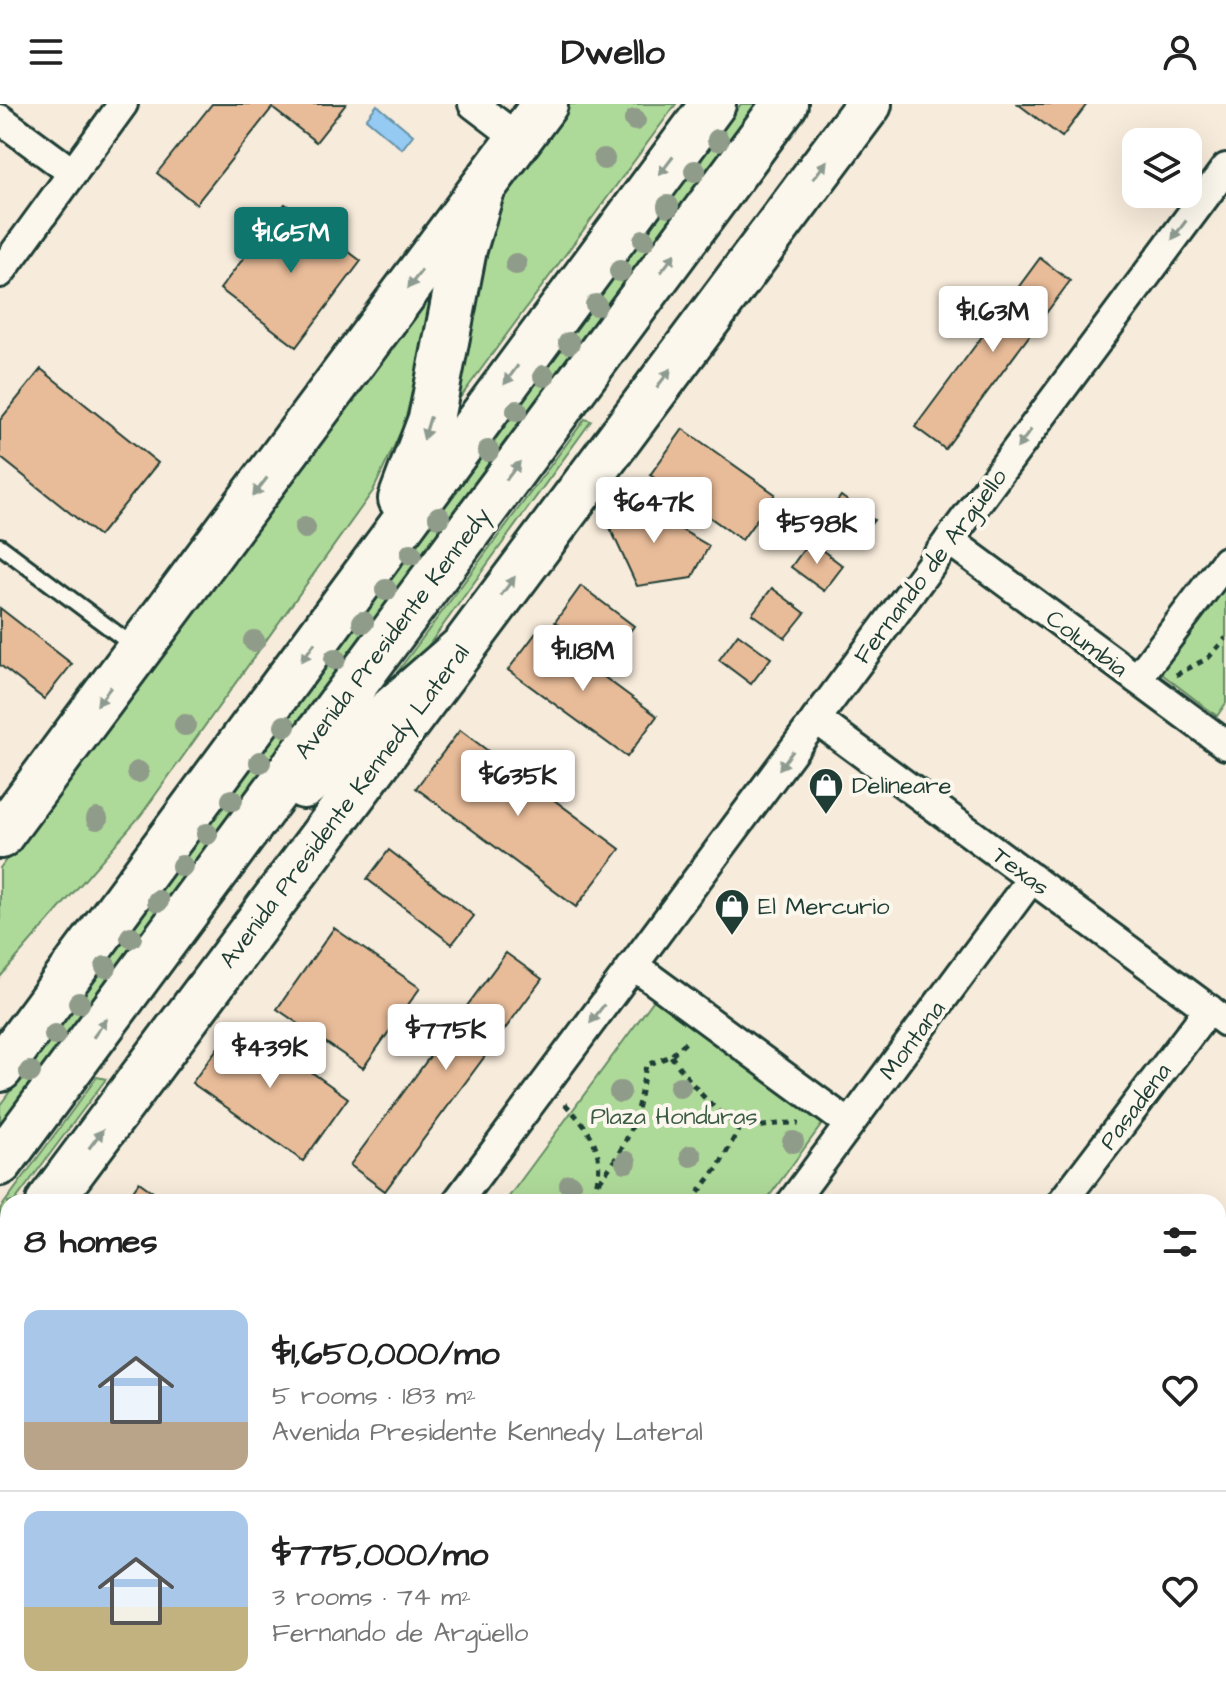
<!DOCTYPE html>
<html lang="en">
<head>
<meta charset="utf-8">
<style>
	:root { --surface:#fff; --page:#f6f6f6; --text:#222; --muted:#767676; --line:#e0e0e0; --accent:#0f766e }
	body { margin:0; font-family:"Architects Daughter",sans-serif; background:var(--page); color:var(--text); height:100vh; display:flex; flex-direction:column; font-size:30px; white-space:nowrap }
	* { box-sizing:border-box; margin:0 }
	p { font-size:26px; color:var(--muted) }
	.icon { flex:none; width:44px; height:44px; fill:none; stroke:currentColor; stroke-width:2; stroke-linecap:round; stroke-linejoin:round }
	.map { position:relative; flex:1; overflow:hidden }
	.sheet { position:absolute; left:0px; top:1090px; width:1226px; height:512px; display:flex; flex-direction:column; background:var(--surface); border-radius:24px 24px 0 0; box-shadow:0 8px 32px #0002 }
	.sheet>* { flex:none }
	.buttons { position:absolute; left:1122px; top:24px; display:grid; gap:16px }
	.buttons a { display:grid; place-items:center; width:80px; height:80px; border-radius:16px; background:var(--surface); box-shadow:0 8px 32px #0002; font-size:40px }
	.price { position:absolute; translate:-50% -68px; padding:0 18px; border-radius:8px; background:#fff; color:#222; font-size:26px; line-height:52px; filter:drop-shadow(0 2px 4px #0008) }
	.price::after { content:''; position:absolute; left:50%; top:48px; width:24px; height:18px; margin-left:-12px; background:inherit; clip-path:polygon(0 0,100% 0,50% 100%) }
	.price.active { background:var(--accent); color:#fff }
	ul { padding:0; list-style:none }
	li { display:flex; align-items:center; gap:24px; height:200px; padding:0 24px }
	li+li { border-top:2px solid var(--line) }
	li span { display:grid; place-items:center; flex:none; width:224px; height:160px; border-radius:16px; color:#555 }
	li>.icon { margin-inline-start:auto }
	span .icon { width:96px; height:96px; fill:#fffc; stroke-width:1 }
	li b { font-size:34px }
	h2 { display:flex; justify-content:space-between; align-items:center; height:96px; padding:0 24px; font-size:34px }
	header { display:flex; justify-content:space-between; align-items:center; height:104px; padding:0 24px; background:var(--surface); font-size:36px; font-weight:800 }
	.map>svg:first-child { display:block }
</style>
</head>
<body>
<header><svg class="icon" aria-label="menu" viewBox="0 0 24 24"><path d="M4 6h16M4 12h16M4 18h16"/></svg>Dwello<svg class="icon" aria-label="person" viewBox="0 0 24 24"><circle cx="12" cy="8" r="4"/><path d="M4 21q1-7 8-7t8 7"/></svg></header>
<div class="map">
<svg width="1226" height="1602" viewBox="0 0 1226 1602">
	<rect width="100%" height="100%" fill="#f7ebdb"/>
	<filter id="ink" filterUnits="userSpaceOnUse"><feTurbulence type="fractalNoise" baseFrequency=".0125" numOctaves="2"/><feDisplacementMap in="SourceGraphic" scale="16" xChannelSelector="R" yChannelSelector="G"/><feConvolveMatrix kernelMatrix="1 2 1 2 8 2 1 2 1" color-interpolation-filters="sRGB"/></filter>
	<g filter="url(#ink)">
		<g fill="#aeda99" stroke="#668c66" stroke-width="2">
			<path d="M 568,0 L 676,0 L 446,313 L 478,150 L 502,86 Z"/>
			<path d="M 741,0 L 758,0 L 0,1022 L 0,1001 Z"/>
			<path d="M 449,152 L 403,323 L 373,387 L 141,711 L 0,873 L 0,764 Z"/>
			<path d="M 585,315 L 591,317 L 420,553 L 381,590 Z"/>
			<path d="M 1226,468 L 1226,599 L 1217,612 L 1154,564 Z"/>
			<path d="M 656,893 L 825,1016 L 765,1098 L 505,1098 Z"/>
			<path d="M 97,973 L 106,975 L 14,1098 L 8,1098 L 8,1106 L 0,1116 L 0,1105 Z"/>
			<path d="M 1226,1522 L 1226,1602 L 1168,1602 L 1174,1594 L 1218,1594 L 1218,1533 Z"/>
		</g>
		<path fill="#95caf3" stroke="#6692a7" stroke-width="2" d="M 377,1 L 413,31 L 402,45 L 366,15 Z"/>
		<g fill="#e9bc99" stroke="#1f3d34" stroke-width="2">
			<path d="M 212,0 L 346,0 L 316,38 L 272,4 L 196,100 L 157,69 Z"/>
			<path d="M 1018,0 L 1087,0 L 1062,33 Z"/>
			<path d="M 285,100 L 361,157 L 296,243 L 220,185 Z"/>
			<path d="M 1040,154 L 1070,177 L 945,345 L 915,323 Z"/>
			<path d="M 41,265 L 158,359 L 99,432 L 0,353 L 0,316 Z"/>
			<path d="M 683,325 L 775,390 L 742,436 L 650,371 Z"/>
			<path d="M 622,391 L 709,442 L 692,474 L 637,482 L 606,415 Z"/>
			<path d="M 841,392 L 874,416 L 854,442 L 822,418 Z"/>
			<path d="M 810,437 L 843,462 L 824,487 L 791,463 Z"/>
			<path d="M 581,482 L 634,522 L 608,557 L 555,518 Z"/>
			<path d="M 772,484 L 805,509 L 785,534 L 752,510 Z"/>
			<path d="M 0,504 L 72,560 L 44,595 L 0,561 Z"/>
			<path d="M 539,525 L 657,612 L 627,653 L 508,566 Z"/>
			<path d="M 738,530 L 771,554 L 751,580 L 719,556 Z"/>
			<path d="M 460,626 L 620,745 L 576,803 L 416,684 Z"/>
			<path d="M 389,746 L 474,812 L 452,840 L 367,775 Z"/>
			<path d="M 334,824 L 420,884 L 363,964 L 277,905 Z"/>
			<path d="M 506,849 L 542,875 L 385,1087 L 350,1061 Z"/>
			<path d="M 238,916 L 348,994 L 303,1057 L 192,979 Z"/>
			<path d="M 139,1078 L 167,1098 L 125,1098 Z"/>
			<path d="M 8,1248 L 8,1406 L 0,1417 L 0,1259 Z"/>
		</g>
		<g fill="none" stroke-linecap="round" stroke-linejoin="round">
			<g stroke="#1f3d34" stroke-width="20">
				<path id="lane" d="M 0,442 L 135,543"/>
			</g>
			<g stroke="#1f3d34" stroke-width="34">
				<g id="street">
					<path d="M 473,0 L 519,35"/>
					<path d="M 0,15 L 73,69"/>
					<path d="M 0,169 L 123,0"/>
					<path d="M 949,436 L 1226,641"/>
					<path d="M 1137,575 L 1226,457"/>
					<path d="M 816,615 L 1226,918"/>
					<path d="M 633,861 L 849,1020"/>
					<path d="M 457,1098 L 1226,64"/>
					<path d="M 792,1098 L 1032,774"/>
					<path d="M 1062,1098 L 1209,905"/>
					<path d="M 1218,1192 L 1226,1197"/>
					<path d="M 1218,1493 L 1226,1483"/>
					<path d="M 270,1594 L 281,1602"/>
					<path d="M 650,1594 L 661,1602"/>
					<path d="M 1039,1594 L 1050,1602"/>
					<path d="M 84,1602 L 89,1594"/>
					<path d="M 1134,1602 L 1140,1594"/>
				</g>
			</g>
			<g stroke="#1f3d34" stroke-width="50">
				<g id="primary">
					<path d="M 0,732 L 545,0"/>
					<path d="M 49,1098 L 869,0"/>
					<path d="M 0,1164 L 8,1153"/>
				</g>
			</g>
			<g stroke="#1f3d34" stroke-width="50">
				<g id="highway">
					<path d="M 401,395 L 431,315 L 464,145 L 482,85"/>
					<path d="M 304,682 L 461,545"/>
					<path d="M 0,965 L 713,0"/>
					<path d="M 0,1059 L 785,0"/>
				</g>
			</g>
			<g stroke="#1f3d34" stroke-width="5" stroke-dasharray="6 6" stroke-linecap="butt">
				<path d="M 1176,571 L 1208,554 L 1226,534"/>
				<path d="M 671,952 C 685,971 722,1022 749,1023 C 764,1023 781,1018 799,1019"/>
				<path d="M 565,1000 C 596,1032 608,1053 591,1098"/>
				<path d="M 599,1078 C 633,1033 636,1016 646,961 L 671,952 L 688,936"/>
				<path d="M 691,1098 L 719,1062 L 741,1021"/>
			</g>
			<use href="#lane" stroke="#fbf7ec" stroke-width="14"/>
			<use href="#street" stroke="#fbf7ec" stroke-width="28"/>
			<use href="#primary" stroke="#fbf7ec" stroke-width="44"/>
			<use href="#highway" stroke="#fbf7ec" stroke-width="44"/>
		</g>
		<g fill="#909c8a">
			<circle cx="635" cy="16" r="11"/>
			<circle cx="718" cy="36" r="11"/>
			<circle cx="604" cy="55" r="11"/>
			<circle cx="695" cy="67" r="11"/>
			<circle cx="668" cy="102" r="11"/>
			<circle cx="644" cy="136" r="11"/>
			<circle cx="516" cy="160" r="11"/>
			<circle cx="620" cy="167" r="11"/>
			<circle cx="596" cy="201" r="11"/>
			<circle cx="569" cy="239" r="11"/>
			<circle cx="544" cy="272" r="11"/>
			<circle cx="517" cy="307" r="11"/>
			<circle cx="488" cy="347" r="11"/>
			<circle cx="439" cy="413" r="11"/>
			<circle cx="305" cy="424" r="11"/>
			<circle cx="411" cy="450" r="11"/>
			<circle cx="386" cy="486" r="11"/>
			<circle cx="363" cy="518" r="11"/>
			<circle cx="254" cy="537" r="11"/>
			<circle cx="335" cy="555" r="11"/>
			<circle cx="185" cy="621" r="11"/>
			<circle cx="285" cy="622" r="11"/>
			<circle cx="260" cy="658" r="11"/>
			<circle cx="138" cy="668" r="11"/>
			<circle cx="232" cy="696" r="11"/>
			<circle cx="97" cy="715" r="11"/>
			<circle cx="207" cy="730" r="11"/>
			<circle cx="182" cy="762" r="11"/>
			<circle cx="158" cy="797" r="11"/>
			<circle cx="131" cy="833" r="11"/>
			<circle cx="106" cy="863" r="11"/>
			<circle cx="79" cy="899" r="11"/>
			<circle cx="55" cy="931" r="11"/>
			<circle cx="30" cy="968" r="11"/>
			<circle cx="680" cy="983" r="11"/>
			<circle cx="620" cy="988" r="11"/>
			<circle cx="793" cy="1038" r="11"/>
			<circle cx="691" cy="1052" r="11"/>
			<circle cx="626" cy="1058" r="11"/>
			<circle cx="570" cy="1081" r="11"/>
		</g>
		<defs><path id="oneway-solid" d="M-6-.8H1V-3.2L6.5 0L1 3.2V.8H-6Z" transform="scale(2)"/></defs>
		<g fill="#8d9a90">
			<use href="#oneway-solid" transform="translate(666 62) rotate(127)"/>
			<use href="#oneway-solid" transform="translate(820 66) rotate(-53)"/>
			<use href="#oneway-solid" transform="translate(1179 126) rotate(127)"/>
			<use href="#oneway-solid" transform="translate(668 159) rotate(-53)"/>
			<use href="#oneway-solid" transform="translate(415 175) rotate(127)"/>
			<use href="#oneway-solid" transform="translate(511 271) rotate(126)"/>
			<use href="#oneway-solid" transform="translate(664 274) rotate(-53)"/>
			<use href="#oneway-solid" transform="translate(427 324) rotate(107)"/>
			<use href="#oneway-solid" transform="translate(1024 335) rotate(127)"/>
			<use href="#oneway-solid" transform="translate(513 367) rotate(-53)"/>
			<use href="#oneway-solid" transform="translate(260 383) rotate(127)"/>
			<use href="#oneway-solid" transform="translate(508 482) rotate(-53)"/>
			<use href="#oneway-solid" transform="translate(308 548) rotate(127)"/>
			<use href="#oneway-solid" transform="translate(104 592) rotate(127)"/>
			<use href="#oneway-solid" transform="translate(786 656) rotate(127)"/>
			<use href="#oneway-solid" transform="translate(597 910) rotate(127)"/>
			<use href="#oneway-solid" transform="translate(100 924) rotate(-54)"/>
			<use href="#oneway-solid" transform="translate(96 1035) rotate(-53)"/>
		</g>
	</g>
	<defs>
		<g id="shop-pin" transform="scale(1.8)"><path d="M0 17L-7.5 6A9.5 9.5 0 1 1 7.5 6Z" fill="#1f3d34" stroke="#fbf7ec"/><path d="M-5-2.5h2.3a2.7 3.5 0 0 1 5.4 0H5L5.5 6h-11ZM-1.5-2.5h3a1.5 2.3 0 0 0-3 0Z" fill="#fff"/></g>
	</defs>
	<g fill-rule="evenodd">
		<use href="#shop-pin" x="826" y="681"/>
		<use href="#shop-pin" x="732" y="802"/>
	</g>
	<g text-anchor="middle" stroke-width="8" stroke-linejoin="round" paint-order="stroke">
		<g font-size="24" fill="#1f3d34" stroke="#fbf7ec">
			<text transform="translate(930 462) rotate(-53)" y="8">Fernando de Argüello</text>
			<text transform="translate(392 529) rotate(-53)" y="8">Avenida Presidente Kennedy</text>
			<text transform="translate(1087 539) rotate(37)" y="8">Columbia</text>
			<text transform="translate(344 702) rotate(-53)" y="8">Avenida Presidente Kennedy Lateral</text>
			<text transform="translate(1021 767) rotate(37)" y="8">Texas</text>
			<text transform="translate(912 936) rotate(-53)" y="8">Montana</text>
			<text transform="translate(1135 1002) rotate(-53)" y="8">Pasadena</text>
		</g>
		<g font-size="24" fill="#1f3d34" stroke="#fbf7ec" text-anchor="start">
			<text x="852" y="689">Delineare</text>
			<text x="758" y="810">El Mercurio</text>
		</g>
		<g font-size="24" fill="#3c5c48" stroke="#fbf7ec">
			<text x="674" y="1020">Plaza Honduras</text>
		</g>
	</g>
</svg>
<div class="buttons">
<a><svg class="icon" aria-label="layers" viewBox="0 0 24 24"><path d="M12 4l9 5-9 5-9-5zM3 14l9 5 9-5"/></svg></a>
</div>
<b class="price active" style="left:291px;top:171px">$1.65M</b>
<b class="price" style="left:993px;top:250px">$1.63M</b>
<b class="price" style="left:654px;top:441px">$647K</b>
<b class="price" style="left:817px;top:462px">$598K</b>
<b class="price" style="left:583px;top:589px">$1.18M</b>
<b class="price" style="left:518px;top:714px">$635K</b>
<b class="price" style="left:446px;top:968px">$775K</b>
<b class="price" style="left:270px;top:986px">$439K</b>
<section class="sheet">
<h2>8 homes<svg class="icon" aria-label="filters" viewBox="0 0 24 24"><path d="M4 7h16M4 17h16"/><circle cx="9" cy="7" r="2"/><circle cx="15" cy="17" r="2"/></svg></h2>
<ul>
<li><span style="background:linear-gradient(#a9c7e8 70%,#b9a48a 0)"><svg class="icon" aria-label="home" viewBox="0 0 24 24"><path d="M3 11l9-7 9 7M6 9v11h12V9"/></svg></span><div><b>$1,650,000/mo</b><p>5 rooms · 183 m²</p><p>Avenida Presidente Kennedy Lateral</p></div><svg class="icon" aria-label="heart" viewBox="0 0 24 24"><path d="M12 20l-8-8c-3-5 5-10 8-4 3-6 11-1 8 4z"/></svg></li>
<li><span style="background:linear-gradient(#a9c7e8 60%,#c2b280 0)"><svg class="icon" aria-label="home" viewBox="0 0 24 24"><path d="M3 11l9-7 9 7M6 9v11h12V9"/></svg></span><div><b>$775,000/mo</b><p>3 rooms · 74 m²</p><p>Fernando de Argüello</p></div><svg class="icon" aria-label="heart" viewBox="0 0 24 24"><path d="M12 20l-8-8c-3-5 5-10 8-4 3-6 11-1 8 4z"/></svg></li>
</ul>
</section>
</div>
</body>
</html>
